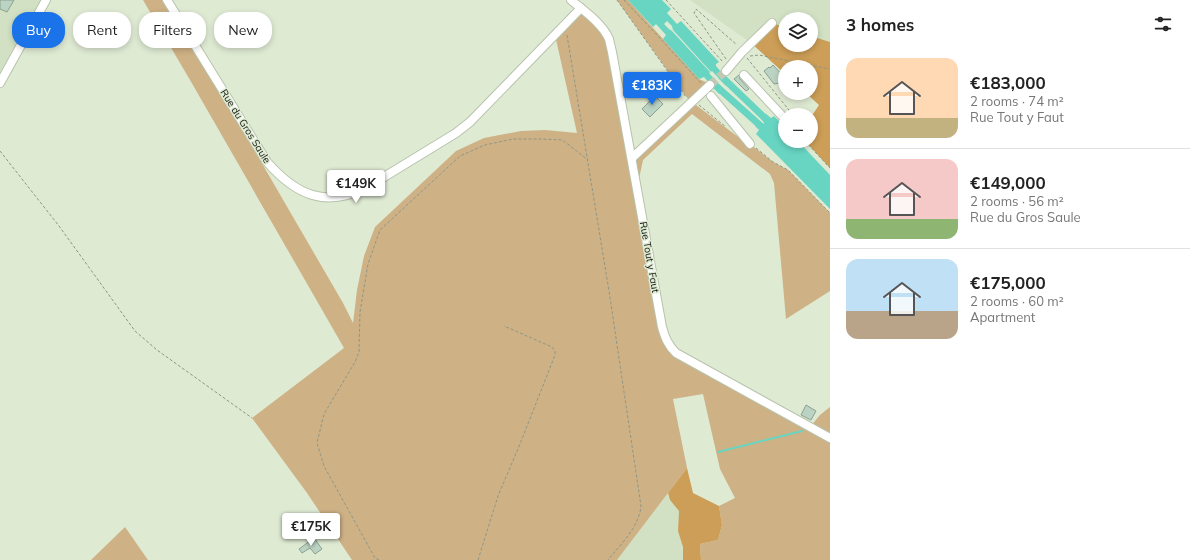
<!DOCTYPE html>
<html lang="en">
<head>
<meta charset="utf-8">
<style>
	:root { --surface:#fff; --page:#f6f6f6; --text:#222; --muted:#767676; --line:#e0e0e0; --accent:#1a73e8 }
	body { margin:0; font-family:Mulish,sans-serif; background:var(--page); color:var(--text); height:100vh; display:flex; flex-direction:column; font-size:15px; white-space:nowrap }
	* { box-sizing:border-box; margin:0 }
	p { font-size:13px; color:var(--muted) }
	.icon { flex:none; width:22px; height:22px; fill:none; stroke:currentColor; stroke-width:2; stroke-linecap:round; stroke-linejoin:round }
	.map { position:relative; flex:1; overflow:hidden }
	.sheet { display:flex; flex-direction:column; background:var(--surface); width:360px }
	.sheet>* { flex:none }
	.top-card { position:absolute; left:12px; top:12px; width:380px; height:36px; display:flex; gap:8px }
	.buttons { position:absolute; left:778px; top:12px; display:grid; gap:8px }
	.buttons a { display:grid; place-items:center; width:40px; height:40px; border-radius:50%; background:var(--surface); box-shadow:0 2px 6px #0003; font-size:20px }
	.price { position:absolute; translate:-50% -34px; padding:0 9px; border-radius:4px; background:#fff; color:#222; font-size:13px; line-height:26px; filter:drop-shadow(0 1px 2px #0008) }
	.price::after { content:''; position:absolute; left:50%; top:24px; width:12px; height:9px; margin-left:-6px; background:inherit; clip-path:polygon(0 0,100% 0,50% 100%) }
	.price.selected { background:var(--accent); color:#fff }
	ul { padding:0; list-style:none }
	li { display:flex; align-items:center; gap:12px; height:100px; padding:0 16px }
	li+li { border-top:1px solid var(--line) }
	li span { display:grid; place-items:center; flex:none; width:112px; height:80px; border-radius:12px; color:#555 }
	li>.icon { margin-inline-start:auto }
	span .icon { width:48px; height:48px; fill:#fffc; stroke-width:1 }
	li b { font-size:17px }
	h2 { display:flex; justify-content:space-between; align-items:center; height:48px; padding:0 16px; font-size:17px }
	.pill { padding:0 14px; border-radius:16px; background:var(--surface); box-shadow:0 2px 6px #0003; font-size:14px; line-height:36px }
	.pill.selected { background:var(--accent); color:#fff }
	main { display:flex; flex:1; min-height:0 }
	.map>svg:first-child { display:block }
</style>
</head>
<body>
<main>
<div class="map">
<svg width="830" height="560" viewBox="0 0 830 560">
	<rect width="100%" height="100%" fill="#dfead3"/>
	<g fill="#d2e1c3">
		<path d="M 0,0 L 45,0 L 0,83 Z"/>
		<path d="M 690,0 L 830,0 L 830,42 L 811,36 L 811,19 L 785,19 L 785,27 L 772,23 L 751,43 Z"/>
		<path d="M 668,493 L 670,500 L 679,511 L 678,531 L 683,547 L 683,560 L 617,560 Z"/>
	</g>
	<g fill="#ceb185">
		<path d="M 143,0 L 167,0 L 343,303 L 353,323 L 357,290 L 364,256 L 375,227 L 456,151 L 484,138 L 521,131 L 545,130 L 577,133 L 555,35 L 581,8 L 603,30 L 632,158 L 691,102 L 688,99 L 617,0 L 628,0 L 699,79 L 708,83 L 692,102 L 742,140 L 750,144 L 773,162 L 788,170 L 830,213 L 830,291 L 786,319 L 774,183 L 770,174 L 692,114 L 643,160 L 637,188 L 668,344 L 810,427 L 820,415 L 830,407 L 830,560 L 701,560 L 700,544 L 718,540 L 722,525 L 719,506 L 735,498 L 720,469 L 703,394 L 673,399 L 687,468 L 617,560 L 352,560 L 307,493 L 252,418 L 344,348 L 190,80 Z"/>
		<path d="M 125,527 L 148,560 L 91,560 Z"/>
	</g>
	<g fill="#cc9e57">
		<path d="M 772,23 L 785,27 L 785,45 L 811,45 L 811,36 L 830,42 L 830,168 L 805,141 L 811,141 L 811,117 L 819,105 L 806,93 L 811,93 L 811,67 L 785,67 L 785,74 L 751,43 Z"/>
		<path d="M 687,468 L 693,493 L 719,506 L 722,525 L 718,540 L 700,544 L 701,560 L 683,560 L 683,547 L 678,531 L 679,511 L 670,500 L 668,493 Z"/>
	</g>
	<g fill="#68d5c3">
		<path d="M 628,0 L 662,0 L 671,9 L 667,13 L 677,24 L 681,21 L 719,62 L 716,64 L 716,66 L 730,82 L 726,86 L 712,71 L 709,73 L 723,89 L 719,94 L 704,77 L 699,79 L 663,39 L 666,35 L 656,24 L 653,27 Z"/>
		<path d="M 766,114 L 771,118 L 774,116 L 785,127 L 785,141 L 798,141 L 830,175 L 830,209 L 756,134 L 759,130 L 755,126 L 758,122 L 761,125 L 763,125 L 764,122 L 761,119 Z"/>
	</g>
	<path fill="#dfead3" d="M 667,21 L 672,26 L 673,30 L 711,72 L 710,72 L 672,31 L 669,29 L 664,24 Z"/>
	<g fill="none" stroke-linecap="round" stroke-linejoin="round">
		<path stroke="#68d5c3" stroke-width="2" d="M 718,452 L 802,431"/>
		<g stroke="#68d5c3" stroke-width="7">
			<path d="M 722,77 L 770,123"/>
			<path d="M 715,85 L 764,129"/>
		</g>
	</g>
	<g fill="#bbd3c2" stroke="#8ba292">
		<path d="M 0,0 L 14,0 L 7,12 L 0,9 Z"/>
		<path d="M 773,65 L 785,78 L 785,87 L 781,83 L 774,84 L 764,71 L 769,67 L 770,68 Z"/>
		<path d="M 739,75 L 740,79 L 749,89 L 746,91 L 734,79 Z"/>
		<path d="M 655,96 L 663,104 L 650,117 L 642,109 Z"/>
		<path d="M 806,405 L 816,411 L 811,420 L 801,415 Z"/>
		<path d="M 314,538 L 322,549 L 315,554 L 310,548 L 302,553 L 299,549 Z"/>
	</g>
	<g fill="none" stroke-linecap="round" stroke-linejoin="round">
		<path stroke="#c0cab5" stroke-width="8" stroke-dasharray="8 4" stroke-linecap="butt" d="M 710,85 L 726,71"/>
		<g stroke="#b7c3ac" stroke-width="10">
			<g id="minor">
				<path d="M 167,0 L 267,162 C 296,195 325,208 366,188 L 456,133 L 470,122 L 581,8"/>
				<path d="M 571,0 C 584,11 602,23 609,39 C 610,43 611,48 612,52 L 662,327 C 665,338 668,345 676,353 L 830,438"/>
				<path d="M 726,71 L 742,52 L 772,23"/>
				<path d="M 744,75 L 785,119"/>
				<path d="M 0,83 L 46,0"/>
				<path d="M 711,96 L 750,144"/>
				<path d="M 632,158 L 710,85"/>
			</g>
		</g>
		<g stroke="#8e9685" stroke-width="1" stroke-dasharray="3 2" stroke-linecap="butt">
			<path d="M 617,0 L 686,97"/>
			<path d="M 624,0 L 657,35 L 701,83"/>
			<path d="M 666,0 L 723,62"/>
			<path d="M 567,35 L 609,291 L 641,506 C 639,527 621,544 608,560"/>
			<path d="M 750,56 L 759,55 L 830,69"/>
			<path d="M 747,58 L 793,115"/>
			<path d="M 726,59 L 694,13 L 696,9 L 737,45"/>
			<path d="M 699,105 L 726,127"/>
			<path d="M 805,141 L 830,168"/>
			<path d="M 756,148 L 773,162 L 788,170 L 830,213"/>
			<path d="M 0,151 L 59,226 L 135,331 L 157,350 L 252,418"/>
			<path d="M 379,560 L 375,558 L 324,466 L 317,443 L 324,414 L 355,362 L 359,352 L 360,312 L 368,264 L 380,230 L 460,156 L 485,145 L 513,139 L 540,139 L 562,140 L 569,145 L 588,160"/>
			<path d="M 478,560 L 498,496 L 520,444 L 555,355 L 555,351 L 552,347 L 504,326"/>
		</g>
		<use href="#minor" stroke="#fff" stroke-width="8"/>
	</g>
	<g text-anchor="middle" stroke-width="3" stroke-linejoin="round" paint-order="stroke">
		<g font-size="10" fill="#11140d" stroke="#dfead3">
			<text transform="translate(246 126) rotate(58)" y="4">Rue du Gros Saule</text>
			<text transform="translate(650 257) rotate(80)" y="4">Rue Tout y Faut</text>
		</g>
	</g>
</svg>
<div class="buttons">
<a><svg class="icon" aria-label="layers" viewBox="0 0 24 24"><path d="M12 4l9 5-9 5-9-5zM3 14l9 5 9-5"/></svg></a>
<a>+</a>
<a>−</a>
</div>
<b class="price selected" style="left:652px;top:106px">€183K</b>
<b class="price" style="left:356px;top:204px">€149K</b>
<b class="price" style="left:311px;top:547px">€175K</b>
<div class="top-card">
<a class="pill selected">Buy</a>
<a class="pill">Rent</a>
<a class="pill">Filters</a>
<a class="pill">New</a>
</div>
</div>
<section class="sheet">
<h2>3 homes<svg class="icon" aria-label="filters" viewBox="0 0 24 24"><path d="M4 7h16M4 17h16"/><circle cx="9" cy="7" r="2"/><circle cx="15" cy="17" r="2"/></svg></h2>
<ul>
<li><span style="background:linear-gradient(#ffd9b3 75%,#c2b280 0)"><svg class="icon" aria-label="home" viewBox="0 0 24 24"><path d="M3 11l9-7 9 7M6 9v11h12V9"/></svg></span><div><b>€183,000</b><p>2 rooms · 74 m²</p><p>Rue Tout y Faut</p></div></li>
<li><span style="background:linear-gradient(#f6c9c9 75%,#8fb573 0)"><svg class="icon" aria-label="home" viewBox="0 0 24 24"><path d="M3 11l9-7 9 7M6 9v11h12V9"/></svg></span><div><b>€149,000</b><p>2 rooms · 56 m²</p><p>Rue du Gros Saule</p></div></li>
<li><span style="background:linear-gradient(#bfe0f5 65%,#b9a48a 0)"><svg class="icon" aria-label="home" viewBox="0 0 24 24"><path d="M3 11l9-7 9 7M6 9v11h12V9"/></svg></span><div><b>€175,000</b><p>2 rooms · 60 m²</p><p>Apartment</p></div></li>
</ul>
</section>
</main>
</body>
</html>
